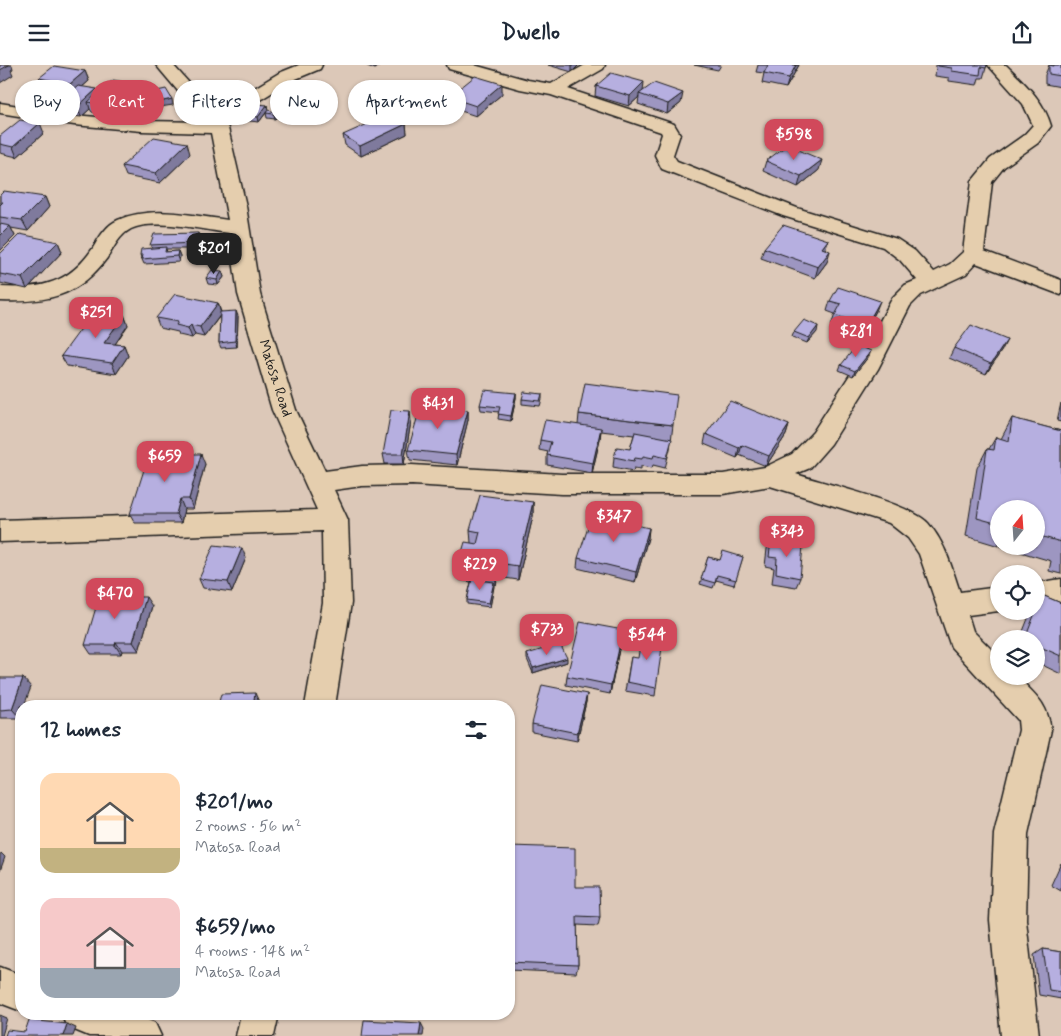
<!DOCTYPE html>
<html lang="en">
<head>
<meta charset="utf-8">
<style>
	:root { --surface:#fff; --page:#f2f2f3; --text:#1f2937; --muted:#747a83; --accent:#d1495b }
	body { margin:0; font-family:Mynerve,sans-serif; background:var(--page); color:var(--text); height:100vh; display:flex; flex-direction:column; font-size:19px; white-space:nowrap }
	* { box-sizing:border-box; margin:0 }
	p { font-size:16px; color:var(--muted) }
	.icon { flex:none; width:28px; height:28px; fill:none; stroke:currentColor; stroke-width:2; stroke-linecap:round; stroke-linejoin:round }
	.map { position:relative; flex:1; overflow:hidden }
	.sheet { position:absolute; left:15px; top:635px; width:500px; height:320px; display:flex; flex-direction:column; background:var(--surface); border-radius:20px; box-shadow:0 1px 4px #0004 }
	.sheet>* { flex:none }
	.guide { position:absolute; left:15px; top:15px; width:500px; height:45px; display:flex; gap:10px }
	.needle { width:32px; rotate:17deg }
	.buttons { position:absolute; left:990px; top:435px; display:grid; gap:10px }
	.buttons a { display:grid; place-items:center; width:55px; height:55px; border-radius:50%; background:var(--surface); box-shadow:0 1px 4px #0004; font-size:25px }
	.price { position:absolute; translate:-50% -42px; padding:0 11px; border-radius:10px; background:var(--accent); color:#fff; font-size:16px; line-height:32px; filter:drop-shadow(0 1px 2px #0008) }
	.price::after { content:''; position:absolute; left:50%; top:30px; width:15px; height:11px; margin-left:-8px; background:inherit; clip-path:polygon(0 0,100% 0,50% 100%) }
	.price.on { background:#222; color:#fff }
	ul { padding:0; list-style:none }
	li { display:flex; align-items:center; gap:15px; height:125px; padding:0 25px }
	li span { display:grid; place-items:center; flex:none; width:140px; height:100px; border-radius:15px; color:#555 }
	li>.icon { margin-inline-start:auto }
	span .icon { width:60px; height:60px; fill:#fffc; stroke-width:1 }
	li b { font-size:21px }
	h2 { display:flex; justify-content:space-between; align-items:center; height:60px; padding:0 25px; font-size:21px }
	.pill { padding:0 18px; border-radius:22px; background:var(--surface); box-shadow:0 1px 4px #0004; font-size:18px; line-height:45px }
	.pill.on { background:var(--accent); color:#fff }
	header { display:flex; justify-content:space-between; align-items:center; height:65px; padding:0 25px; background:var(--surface); font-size:22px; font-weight:800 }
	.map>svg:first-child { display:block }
</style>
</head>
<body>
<header><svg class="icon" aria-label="menu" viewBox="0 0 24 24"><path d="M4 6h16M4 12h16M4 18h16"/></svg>Dwello<svg class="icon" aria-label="share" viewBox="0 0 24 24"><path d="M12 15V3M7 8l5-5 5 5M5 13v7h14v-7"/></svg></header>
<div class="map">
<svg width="1061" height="971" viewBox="0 0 1061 971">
	<rect width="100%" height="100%" fill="#dcc8b8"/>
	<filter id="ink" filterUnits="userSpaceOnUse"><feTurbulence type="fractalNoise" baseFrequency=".02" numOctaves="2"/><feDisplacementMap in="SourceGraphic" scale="10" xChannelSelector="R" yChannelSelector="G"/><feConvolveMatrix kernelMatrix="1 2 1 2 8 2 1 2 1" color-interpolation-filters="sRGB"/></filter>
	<g filter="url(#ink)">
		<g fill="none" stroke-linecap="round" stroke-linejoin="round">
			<g stroke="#1c1c1c" stroke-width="3">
				<g id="minor">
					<path d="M 156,0 L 173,0 L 215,47 L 279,8 L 299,0 L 322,0 L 320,4 L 291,16 L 224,57 L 228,63 L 246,141 L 260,229 L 296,345 L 325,406 L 362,401 L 412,400 L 562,409 L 723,409 L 765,402 L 792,389 L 813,367 L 855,302 L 893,232 L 905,220 L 917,215 L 900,195 L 883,182 L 783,151 L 662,104 L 655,90 L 662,69 L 661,67 L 551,30 L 520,24 L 449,4 L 447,0 L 474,0 L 528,15 L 551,19 L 585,0 L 605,0 L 603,4 L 568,24 L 674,59 L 680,69 L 673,90 L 677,96 L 797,143 L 897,174 L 915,186 L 934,207 L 950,199 L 963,187 L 972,116 L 990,94 L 1024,70 L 1033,60 L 1023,39 L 988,0 L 1006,0 C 1024,18 1044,35 1051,61 L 1038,78 L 1004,102 L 992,117 L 984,186 L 1061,215 L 1061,230 L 976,198 L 966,209 L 921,230 L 910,241 L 878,304 L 831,379 L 810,403 L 796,409 C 826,419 909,438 928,458 C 945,477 952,503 960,527 L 999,522 L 999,546 L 968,550 L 973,566 L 999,592 L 999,611 L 1017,611 C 1036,631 1047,637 1051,665 L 1028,769 L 1026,855 L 1039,971 L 1001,971 L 990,855 L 994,769 L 1019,665 L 1018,655 L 951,582 L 919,489 L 908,473 L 889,458 L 770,421 L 723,429 L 562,429 L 412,420 L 362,421 L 334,425 L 348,455 L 351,538 L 335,641 L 305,641 L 323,538 L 322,466 L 0,477 L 0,455 L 317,445 L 272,345 L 238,229 L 229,168 C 205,165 152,153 131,164 C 119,170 114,183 107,193 C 78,232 46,238 0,236 L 0,222 C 41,224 69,219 93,183 C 99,173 106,160 118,155 C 152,140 193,151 228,155 L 211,68 L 142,66 L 74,60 L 0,48 L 0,38 L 74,50 L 142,56 L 204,57 Z"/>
					<path d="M 1061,514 L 1061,538 L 1036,542 L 1036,518 Z"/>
					<path d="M 0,902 L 21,910 L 21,946 L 0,938 Z"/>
					<path d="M 61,949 L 133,949 L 155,958 L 161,971 L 89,971 L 67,962 Z"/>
					<path d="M 241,949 L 279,949 L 274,971 L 236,971 Z"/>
				</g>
			</g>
			<use href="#minor" fill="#e5ceae" fill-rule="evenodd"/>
		</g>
		<g fill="#9d96c1" stroke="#1c1c1c">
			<path d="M 366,0 L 381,0 L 375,4 L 367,1 Z"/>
			<path d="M 548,0 L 579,0 L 572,7 Z"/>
			<path d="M 694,0 L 721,0 L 718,5 Z"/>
			<path d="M 758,0 L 799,0 L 786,23 L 762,18 L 764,8 L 756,7 Z"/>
			<path d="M 936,0 L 987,0 L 986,3 L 983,13 L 979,13 L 977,20 L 949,16 L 949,13 L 935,11 Z"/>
			<path d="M 1049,0 L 1061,0 L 1061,22 L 1045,19 L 1045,10 Z"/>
			<path d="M 85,6 L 89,16 L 82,22 L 98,28 L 136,19 L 139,29 L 114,51 L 92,47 L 90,44 L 81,52 L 61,49 L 57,39 L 70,28 L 43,23 L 39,13 Z"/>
			<path d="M 596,21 L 644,26 L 681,38 L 667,49 L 638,39 L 639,32 L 629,41 L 595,31 Z"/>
			<path d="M 502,29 L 476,51 L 449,42 L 449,32 Z"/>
			<path d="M 267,40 L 268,45 L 277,52 L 275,54 L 267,53 L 266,48 L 259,57 L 240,55 L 239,49 Z"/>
			<path d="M 406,59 L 407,69 L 361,91 L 345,80 L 343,70 Z"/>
			<path d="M 772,62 L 798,63 L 795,73 L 771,67 Z"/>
			<path d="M 44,68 L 17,92 L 0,88 L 0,71 Z"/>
			<path d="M 190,89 L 160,118 L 126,111 L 122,101 Z"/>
			<path d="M 766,96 L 819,105 L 798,122 L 763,106 Z"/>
			<path d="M 0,130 L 45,132 L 49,142 L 28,166 L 11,163 L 15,171 L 0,186 Z"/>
			<path d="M 200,173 L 197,184 L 166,184 L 167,187 L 178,186 L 180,191 L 179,197 L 144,199 L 140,190 L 152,183 L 150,180 Z"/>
			<path d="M 828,175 L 825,184 L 827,197 L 815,213 L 761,193 L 764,183 Z"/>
			<path d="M 58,177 L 62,187 L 27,224 L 0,218 L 0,189 Z"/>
			<path d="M 222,206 L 224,212 L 218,220 L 208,219 L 206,213 Z"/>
			<path d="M 830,236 L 876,246 L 862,271 L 831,261 L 835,249 L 827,246 Z"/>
			<path d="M 218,238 L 221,247 L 238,251 L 237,282 L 221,283 L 219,278 L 220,251 L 204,272 L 195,270 L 192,273 L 179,270 L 178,267 L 160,263 L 156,253 Z"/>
			<path d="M 124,250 L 128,260 L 115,279 L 124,280 L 128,291 L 116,309 L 67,301 L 61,291 Z"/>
			<path d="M 794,267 L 817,267 L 807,278 L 792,272 Z"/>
			<path d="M 954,283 L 1002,285 L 986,309 L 949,293 Z"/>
			<path d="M 869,291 L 853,311 L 839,305 L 841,300 Z"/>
			<path d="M 516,328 L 516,333 L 511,356 L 498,354 L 499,347 L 481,345 L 480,340 Z"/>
			<path d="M 542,329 L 542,334 L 540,341 L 522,339 L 522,334 Z"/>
			<path d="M 1061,338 L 1061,357 L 1057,356 Z"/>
			<path d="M 468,345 L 468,355 L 457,400 L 410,395 L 408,385 Z"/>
			<path d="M 579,349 L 673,360 L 670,384 L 665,403 L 653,400 L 652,403 L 641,401 L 641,404 L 634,403 L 633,406 L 613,402 L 614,392 L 630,384 L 634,370 L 601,366 L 600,374 L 592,408 L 547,400 L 547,390 L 548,387 L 539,385 L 540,375 L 578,360 Z"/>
			<path d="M 1012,353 L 1061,366 L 1061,509 L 1049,506 L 1051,496 L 1000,481 L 1036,481 L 1036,444 L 999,444 L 999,481 L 966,471 L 977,403 L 987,384 L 989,384 L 996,372 L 1001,374 Z"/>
			<path d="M 411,356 L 404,399 L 385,399 L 383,389 Z"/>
			<path d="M 789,360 L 786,370 L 766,401 L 739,390 L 737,393 L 704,379 L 706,369 Z"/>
			<path d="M 205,399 L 193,444 L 184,444 L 181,458 L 135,458 L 130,449 Z"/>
			<path d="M 533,437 L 533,451 L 518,515 L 498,512 L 496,520 L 494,520 L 490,542 L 467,539 L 467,535 L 471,517 L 460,515 L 458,501 L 471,478 L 470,465 Z"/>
			<path d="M 649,463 L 648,473 L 635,517 L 577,503 L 578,493 Z"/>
			<path d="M 771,475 L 800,513 L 796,522 L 772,518 L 774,503 L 765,501 L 767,484 Z"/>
			<path d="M 708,492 L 720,495 L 743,492 L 734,520 L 716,515 L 713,523 L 700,519 Z"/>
			<path d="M 246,493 L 232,527 L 203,523 L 199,514 Z"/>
			<path d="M 1042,530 L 1061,538 L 1061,609 L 1036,597 L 1036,574 L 1020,574 L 1031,546 L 1036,546 L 1036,538 Z"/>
			<path d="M 152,541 L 139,586 L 122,586 L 121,589 L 91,589 L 85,580 Z"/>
			<path d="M 623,565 L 610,629 L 566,620 L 567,611 Z"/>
			<path d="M 527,589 L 567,597 L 533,608 L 527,594 Z"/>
			<path d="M 631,592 L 656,623 L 655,631 L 625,626 Z"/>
			<path d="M 0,613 L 31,622 L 21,641 L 21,649 L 20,653 L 0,653 Z"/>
			<path d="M 587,629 L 586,637 L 577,676 L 532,667 L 532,659 Z"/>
			<path d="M 509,781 L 575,822 L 600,852 L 598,861 L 577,860 L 578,900 L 576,908 L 509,905 Z"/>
			<path d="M 1061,798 L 1061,826 L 1051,820 Z"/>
			<path d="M 1043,884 L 1061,887 L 1061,934 L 1039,930 L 1034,890 Z"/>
		</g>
		<g fill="#7f7a9d" stroke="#1c1c1c">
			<path d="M 3,0 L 12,0 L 13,4 L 11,5 L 13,10 L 0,18 L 0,5 Z"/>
			<path d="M 375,0 L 381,0 L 375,4 Z"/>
			<path d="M 572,0 L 579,0 L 572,7 Z"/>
			<path d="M 796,0 L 799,0 L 786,23 L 789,13 Z"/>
			<path d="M 85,6 L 89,16 L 74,29 L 70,19 Z"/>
			<path d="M 644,17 L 643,27 L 639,29 L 639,32 L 629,41 L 630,31 Z"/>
			<path d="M 136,19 L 139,29 L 114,51 L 111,41 Z"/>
			<path d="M 502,19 L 502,29 L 476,51 L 476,41 Z"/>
			<path d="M 97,24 L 101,34 L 88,37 L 90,44 L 81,52 L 77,42 Z"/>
			<path d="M 683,28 L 681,38 L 667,49 L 668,39 Z"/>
			<path d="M 172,34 L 173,40 L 160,42 L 159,37 Z"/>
			<path d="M 267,40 L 268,45 L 259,57 L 258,52 Z"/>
			<path d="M 276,47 L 277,52 L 275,54 L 274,49 Z"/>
			<path d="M 40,58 L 44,68 L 17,92 L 13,82 Z"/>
			<path d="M 406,59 L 407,69 L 361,91 L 360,81 Z"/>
			<path d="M 187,78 L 190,89 L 160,118 L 156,108 Z"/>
			<path d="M 822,95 L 819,105 L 798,122 L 801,111 Z"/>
			<path d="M 45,132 L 49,142 L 28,166 L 22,155 Z"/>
			<path d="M 10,161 L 15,171 L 0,186 L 0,171 Z"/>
			<path d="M 198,168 L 200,173 L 197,184 L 195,178 Z"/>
			<path d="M 828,175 L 825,186 L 822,183 Z"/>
			<path d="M 58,177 L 62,187 L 27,224 L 22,213 Z"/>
			<path d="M 178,186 L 180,191 L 179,197 L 177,191 Z"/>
			<path d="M 830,186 L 827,197 L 815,213 L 818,202 Z"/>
			<path d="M 222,206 L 224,212 L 218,220 L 217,215 Z"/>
			<path d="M 880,236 L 876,246 L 862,271 L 866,261 Z"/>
			<path d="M 218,238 L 221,249 L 204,272 L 200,262 Z"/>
			<path d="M 236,246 L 238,251 L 237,282 L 235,276 Z"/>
			<path d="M 124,250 L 128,260 L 109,288 L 104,278 Z"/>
			<path d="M 191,260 L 195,270 L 192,273 L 188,263 Z"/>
			<path d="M 818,261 L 817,267 L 807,278 L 809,273 Z"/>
			<path d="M 1007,275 L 1002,285 L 986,309 L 991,299 Z"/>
			<path d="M 124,280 L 128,291 L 116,309 L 112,298 Z"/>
			<path d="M 871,286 L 869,291 L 853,311 L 855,306 Z"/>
			<path d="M 516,328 L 516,333 L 511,356 L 511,351 Z"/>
			<path d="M 468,345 L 468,355 L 457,400 L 456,390 Z"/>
			<path d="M 410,346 L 411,356 L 404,399 L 403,389 Z"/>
			<path d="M 789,360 L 786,370 L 766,401 L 769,391 Z"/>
			<path d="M 601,363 L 600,374 L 592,408 L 593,398 Z"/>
			<path d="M 742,380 L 739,390 L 737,393 L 739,383 Z"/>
			<path d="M 201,389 L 205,399 L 193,444 L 189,434 Z"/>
			<path d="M 180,434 L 184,444 L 181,458 L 176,449 Z"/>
			<path d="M 533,437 L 533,451 L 518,515 L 518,501 Z"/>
			<path d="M 649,463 L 648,473 L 635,517 L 636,507 Z"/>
			<path d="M 242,483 L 246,493 L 232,527 L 228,517 Z"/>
			<path d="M 498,498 L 498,512 L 496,520 L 496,506 Z"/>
			<path d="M 494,517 L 494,522 L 490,542 L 489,538 Z"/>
			<path d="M 146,532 L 152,541 L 139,586 L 133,577 Z"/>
			<path d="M 623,565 L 621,574 L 610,629 L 611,620 Z"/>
			<path d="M 116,577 L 122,586 L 121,589 L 115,580 Z"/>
			<path d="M 567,593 L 567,597 L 533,608 L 533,603 Z"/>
			<path d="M 23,613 L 31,622 L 24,641 L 21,641 L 21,649 L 20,653 L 12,644 Z"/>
			<path d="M 255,628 L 259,637 L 259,641 L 253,641 Z"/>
			<path d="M 587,629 L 586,637 L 577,676 L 577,668 Z"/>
			<path d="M 1,788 L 5,792 L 0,806 L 0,790 Z"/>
			<path d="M 0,950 L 7,953 L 2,971 L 0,971 Z"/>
			<path d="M 421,958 L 424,964 L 423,971 L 419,971 Z"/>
			<path d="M 67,959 L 76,963 L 73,971 L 63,971 Z"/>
		</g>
		<g fill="#b6afe0" stroke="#1c1c1c">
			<path d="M 0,0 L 9,0 L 0,5 Z"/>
			<path d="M 768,0 L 796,0 L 789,13 L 764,8 Z"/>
			<path d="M 938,0 L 987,0 L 986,3 L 981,2 L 980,10 L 952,6 L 952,3 L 938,1 Z"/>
			<path d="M 1049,0 L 1054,1 L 1054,0 L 1061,0 L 1061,11 L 1049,9 Z"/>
			<path d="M 54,1 L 85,6 L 70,19 L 39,13 Z"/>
			<path d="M 611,8 L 644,17 L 630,31 L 596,21 Z"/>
			<path d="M 475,11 L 502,19 L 476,41 L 449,32 Z"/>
			<path d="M 113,15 L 136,19 L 111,41 L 88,37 Z"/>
			<path d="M 654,18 L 683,28 L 668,39 L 639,29 Z"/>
			<path d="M 78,21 L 97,24 L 77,42 L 57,39 Z"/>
			<path d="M 166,24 L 172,34 L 159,37 L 153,27 Z"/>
			<path d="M 248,38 L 267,40 L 258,52 L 239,49 Z"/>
			<path d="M 268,45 L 276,47 L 274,49 L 266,48 Z"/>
			<path d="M 390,49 L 406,59 L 360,81 L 343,70 Z"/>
			<path d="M 20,55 L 40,58 L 13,82 L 0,79 L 0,71 Z"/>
			<path d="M 775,56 L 798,63 L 796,67 L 772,62 Z"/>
			<path d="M 154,72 L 187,78 L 156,108 L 122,101 Z"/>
			<path d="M 787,80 L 822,95 L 801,111 L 766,96 Z"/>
			<path d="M 4,126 L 45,132 L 22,155 L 0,152 L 0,140 L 3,137 L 0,137 L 0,130 Z"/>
			<path d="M 0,159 L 10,161 L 0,171 Z"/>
			<path d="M 783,160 L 828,175 L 822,183 L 830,186 L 818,202 L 764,183 Z"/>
			<path d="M 198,168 L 195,178 L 150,180 L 154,169 Z"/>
			<path d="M 20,169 L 58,177 L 22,213 L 0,209 L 0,189 Z"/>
			<path d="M 166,182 L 165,187 L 178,186 L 177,191 L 142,194 L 143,190 L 140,190 L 141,184 Z"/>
			<path d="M 212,205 L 222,206 L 217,215 L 206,213 Z"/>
			<path d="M 838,222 L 880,236 L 866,261 L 835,250 L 841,239 L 830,236 Z"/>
			<path d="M 175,229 L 218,238 L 200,262 L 191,260 L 188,263 L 176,260 L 178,257 L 156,253 Z"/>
			<path d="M 94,246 L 124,250 L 104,278 L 124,280 L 112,298 L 61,291 Z"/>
			<path d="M 236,246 L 235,276 L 219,278 L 220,247 Z"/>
			<path d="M 804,255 L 818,261 L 809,273 L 794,267 Z"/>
			<path d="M 971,260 L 1007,275 L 991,299 L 954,283 Z"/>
			<path d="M 857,280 L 871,286 L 855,306 L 841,300 Z"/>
			<path d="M 585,318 L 677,330 L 673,360 L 579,349 Z"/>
			<path d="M 484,325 L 516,328 L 511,351 L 498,349 L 500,342 L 480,340 Z"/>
			<path d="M 524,327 L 542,329 L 540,336 L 522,334 Z"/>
			<path d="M 730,336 L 789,360 L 769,391 L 742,380 L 739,383 L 706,369 Z"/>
			<path d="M 421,340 L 468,345 L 456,390 L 408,385 Z"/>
			<path d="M 391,345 L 410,346 L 403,389 L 383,389 Z"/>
			<path d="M 1012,353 L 1061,366 L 1061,477 L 1036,470 L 1036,444 L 999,444 L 999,459 L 977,453 L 987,384 L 994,385 L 996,372 L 1009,376 Z"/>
			<path d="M 545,355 L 601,363 L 593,398 L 547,390 L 551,377 L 540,375 Z"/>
			<path d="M 635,367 L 672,374 L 667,393 L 654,390 L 653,393 L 643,391 L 642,394 L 635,393 L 634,396 L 614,392 L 617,382 L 630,384 Z"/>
			<path d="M 149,389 L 201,389 L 189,434 L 180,434 L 176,449 L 130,449 Z"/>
			<path d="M 480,430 L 533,437 L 518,501 L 498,498 L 496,506 L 458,501 L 465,477 L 477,479 L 480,467 L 470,465 Z"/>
			<path d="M 592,450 L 649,463 L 636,507 L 578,493 Z"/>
			<path d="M 771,475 L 803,481 L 800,513 L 776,508 L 777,493 L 769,492 Z"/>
			<path d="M 214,480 L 242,483 L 228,517 L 199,514 Z"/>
			<path d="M 723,486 L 743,492 L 736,515 L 717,510 L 715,518 L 701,514 L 708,492 L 720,495 Z"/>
			<path d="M 472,514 L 494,517 L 489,538 L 467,535 Z"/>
			<path d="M 1042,530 L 1061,538 L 1061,591 L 1036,580 L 1036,574 L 1025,574 Z"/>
			<path d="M 99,532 L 146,532 L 133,577 L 116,577 L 115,580 L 85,580 Z"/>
			<path d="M 580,557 L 623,565 L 611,620 L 567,611 Z"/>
			<path d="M 642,566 L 664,569 L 656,623 L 627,617 L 631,592 L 638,593 Z"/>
			<path d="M 560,579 L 567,593 L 533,603 L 527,589 Z"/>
			<path d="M 0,613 L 23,613 L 12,644 L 0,645 Z"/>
			<path d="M 542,620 L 587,629 L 577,668 L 532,659 Z"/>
			<path d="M 255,628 L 253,641 L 218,641 L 221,629 Z"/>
			<path d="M 509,781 L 575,783 L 575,822 L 599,822 L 600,852 L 577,851 L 578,900 L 509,897 Z"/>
			<path d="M 1043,884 L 1061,887 L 1061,927 L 1049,925 Z"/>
			<path d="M 29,955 L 67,959 L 63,971 L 5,971 L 7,965 L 25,967 Z"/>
			<path d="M 364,955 L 421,958 L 419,971 L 362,971 Z"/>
		</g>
	</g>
	<g text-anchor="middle" stroke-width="5" stroke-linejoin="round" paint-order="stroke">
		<g font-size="15" fill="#1c1c1c" stroke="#e5ceae">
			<text transform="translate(276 313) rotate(72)" y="5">Matosa Road</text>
		</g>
	</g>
</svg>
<div class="buttons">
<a><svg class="needle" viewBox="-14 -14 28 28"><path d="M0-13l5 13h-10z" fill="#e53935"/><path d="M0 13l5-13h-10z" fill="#747a83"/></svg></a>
<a><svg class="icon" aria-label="locate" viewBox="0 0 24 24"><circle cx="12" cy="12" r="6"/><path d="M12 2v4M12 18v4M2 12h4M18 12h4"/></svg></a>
<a><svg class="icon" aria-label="layers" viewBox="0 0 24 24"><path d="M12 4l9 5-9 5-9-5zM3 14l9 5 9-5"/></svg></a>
</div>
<b class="price" style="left:794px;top:96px">$598</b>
<b class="price on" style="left:214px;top:210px">$201</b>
<b class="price" style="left:96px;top:274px">$251</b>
<b class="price" style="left:856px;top:293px">$281</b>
<b class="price" style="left:438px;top:365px">$431</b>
<b class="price" style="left:165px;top:418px">$659</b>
<b class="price" style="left:614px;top:478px">$347</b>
<b class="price" style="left:787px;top:493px">$343</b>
<b class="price" style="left:480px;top:526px">$229</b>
<b class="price" style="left:115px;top:555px">$470</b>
<b class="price" style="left:547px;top:591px">$733</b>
<b class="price" style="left:647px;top:596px">$544</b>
<div class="guide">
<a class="pill">Buy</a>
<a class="pill on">Rent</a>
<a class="pill">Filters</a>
<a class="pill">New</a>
<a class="pill">Apartment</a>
</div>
<section class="sheet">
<h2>12 homes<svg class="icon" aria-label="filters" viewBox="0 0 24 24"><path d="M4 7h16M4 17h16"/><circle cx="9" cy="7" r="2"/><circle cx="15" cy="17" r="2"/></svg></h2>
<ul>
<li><span style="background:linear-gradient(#ffd9b3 75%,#c2b280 0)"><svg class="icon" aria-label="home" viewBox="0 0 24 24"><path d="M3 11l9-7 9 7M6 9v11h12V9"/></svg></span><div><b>$201/mo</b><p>2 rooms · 56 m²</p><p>Matosa Road</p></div></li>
<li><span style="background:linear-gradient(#f6c9c9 70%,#9aa5b1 0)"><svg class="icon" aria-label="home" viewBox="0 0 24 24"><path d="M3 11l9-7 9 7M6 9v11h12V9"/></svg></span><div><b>$659/mo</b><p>4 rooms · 148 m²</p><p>Matosa Road</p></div></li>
</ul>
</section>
</div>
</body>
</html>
